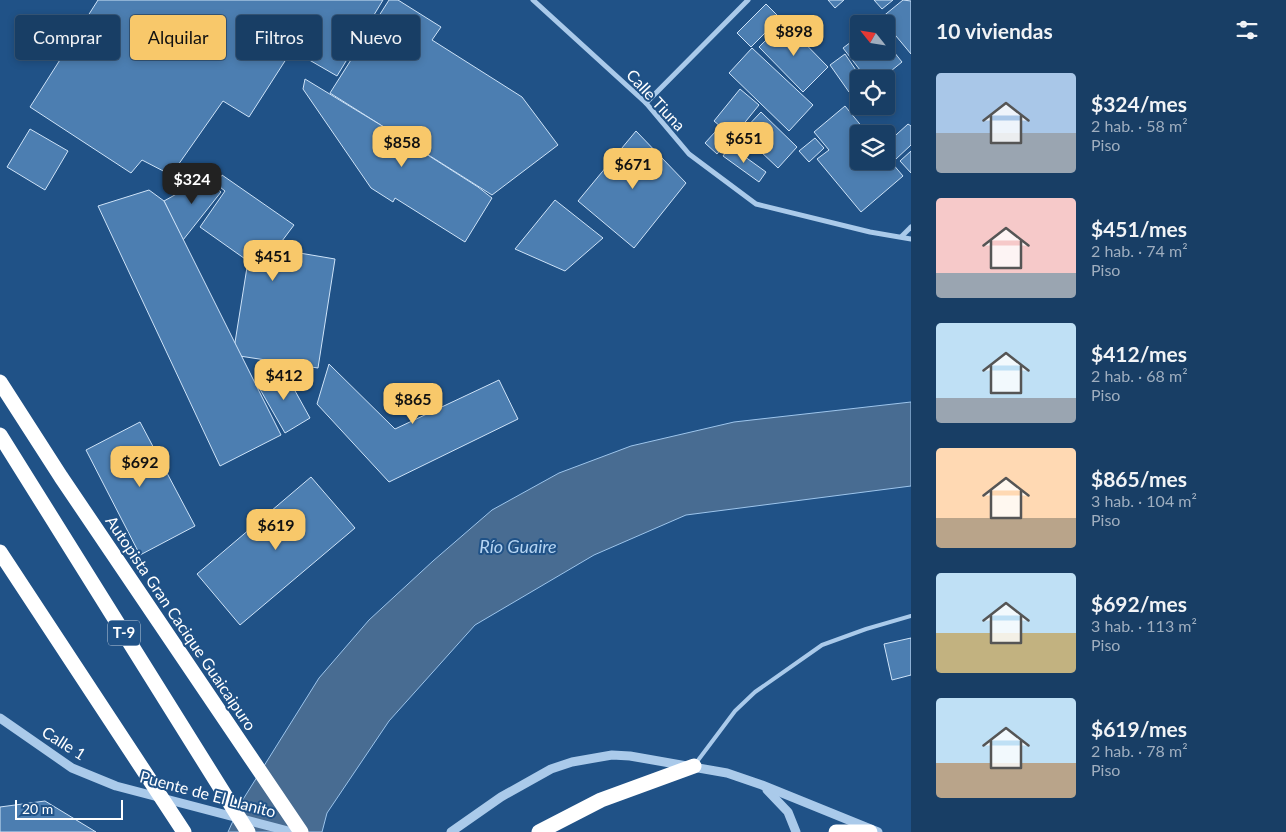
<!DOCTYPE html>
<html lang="es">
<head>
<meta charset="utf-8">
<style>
	:root { --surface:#183e65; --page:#25496e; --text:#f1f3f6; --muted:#9faebf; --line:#365779; --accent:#f8c86a }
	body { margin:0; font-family:Lato,sans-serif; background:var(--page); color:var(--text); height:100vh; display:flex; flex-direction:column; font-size:19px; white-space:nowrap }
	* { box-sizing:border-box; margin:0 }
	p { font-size:16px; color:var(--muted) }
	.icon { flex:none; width:28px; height:28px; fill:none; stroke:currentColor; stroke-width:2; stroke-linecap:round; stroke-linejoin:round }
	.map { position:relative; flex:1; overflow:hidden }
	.sheet { display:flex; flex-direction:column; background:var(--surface); width:375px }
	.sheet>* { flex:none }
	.top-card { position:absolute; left:15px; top:15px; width:475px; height:45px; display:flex; gap:10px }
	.needle { width:32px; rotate:300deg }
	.controls { position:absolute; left:850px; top:15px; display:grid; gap:10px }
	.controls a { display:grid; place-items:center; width:45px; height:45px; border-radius:5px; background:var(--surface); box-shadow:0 2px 8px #0003,0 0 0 1px var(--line); font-size:25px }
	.scale { position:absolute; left:15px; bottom:12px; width:108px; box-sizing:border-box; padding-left:5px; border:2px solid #fff; border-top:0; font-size:14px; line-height:18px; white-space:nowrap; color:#fff; -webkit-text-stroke:4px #205287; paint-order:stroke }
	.price { position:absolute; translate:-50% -42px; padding:0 11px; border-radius:10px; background:var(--accent); color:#111; font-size:16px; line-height:32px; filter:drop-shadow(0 1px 2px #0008) }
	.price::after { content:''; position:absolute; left:50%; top:30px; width:15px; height:11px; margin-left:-8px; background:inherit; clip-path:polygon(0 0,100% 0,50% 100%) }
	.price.current { background:#222; color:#fff }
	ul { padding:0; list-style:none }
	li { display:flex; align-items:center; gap:15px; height:125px; padding:0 25px }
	li span { display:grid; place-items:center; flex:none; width:140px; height:100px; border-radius:5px; color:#555 }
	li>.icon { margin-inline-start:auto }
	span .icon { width:60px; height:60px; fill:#fffc; stroke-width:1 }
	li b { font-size:21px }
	h2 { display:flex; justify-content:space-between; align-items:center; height:60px; padding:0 25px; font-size:21px }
	.chip { padding:0 18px; border-radius:5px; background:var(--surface); box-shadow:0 2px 8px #0003,0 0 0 1px var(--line); font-size:18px; line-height:45px }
	.chip.current { background:var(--accent); color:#111 }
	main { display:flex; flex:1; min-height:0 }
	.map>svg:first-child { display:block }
</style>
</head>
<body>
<main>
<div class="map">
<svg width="911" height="832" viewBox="0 0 911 832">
	<rect width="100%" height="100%" fill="#205287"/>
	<path fill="#486c92" stroke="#9dc5ec" d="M 911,402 L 911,486 L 686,515 L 594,555 L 475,625 L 389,721 L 327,813 L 322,832 L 228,832 L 242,801 L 319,678 L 369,620 L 433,561 L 492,510 L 559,473 L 631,446 L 734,422 Z"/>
	<g fill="#4c7eb1" stroke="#cee3f8">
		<path d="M 98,0 L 383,0 L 337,76 L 292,50 L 249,117 L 223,101 L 171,175 L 142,160 L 131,173 L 30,107 Z"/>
		<path d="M 389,0 L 398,0 L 441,27 L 432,40 L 522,97 L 558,145 L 492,195 L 330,93 Z"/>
		<path d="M 828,0 L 844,0 L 835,8 Z"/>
		<path d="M 874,0 L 893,0 L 882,9 Z"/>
		<path d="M 903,0 L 911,1 L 911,54 L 881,18 Z"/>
		<path d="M 766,4 L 780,18 L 751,47 L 737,33 Z"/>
		<path d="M 784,22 L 828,67 L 803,92 L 759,47 Z"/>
		<path d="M 859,36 L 859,51 L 886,51 L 886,42 L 902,62 L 881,79 L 867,79 L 843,48 Z"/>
		<path d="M 752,48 L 813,105 L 789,131 L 729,73 Z"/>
		<path d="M 845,54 L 862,79 L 859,79 L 859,85 L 849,92 L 830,65 Z"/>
		<path d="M 305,79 L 379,124 L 478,187 L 492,198 L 465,242 L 395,198 L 393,202 L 371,188 L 303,89 Z"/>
		<path d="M 740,89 L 759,105 L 733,137 L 714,121 Z"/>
		<path d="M 845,106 L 868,134 L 859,134 L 859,161 L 886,161 L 886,156 L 903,176 L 861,212 L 817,159 L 829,150 L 814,132 Z"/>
		<path d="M 761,112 L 797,147 L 778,168 L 741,133 Z"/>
		<path d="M 908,124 L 911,126 L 911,145 L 896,159 L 886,148 L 886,144 Z"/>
		<path d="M 30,129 L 68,151 L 45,190 L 7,167 Z"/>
		<path d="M 636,131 L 686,183 L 634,248 L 578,201 Z"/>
		<path d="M 715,132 L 727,142 L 717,154 L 705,143 Z"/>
		<path d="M 815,138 L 824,148 L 809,162 L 799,151 Z"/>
		<path d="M 730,146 L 766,172 L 759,182 L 723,156 Z"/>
		<path d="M 911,151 L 911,173 L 900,161 Z"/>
		<path d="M 222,175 L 294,225 L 276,249 L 335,259 L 318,368 L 233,355 L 248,261 L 200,227 L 225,191 L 216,184 Z"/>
		<path d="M 205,176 L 221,192 L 183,240 L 164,201 L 189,187 Z"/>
		<path d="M 149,190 L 164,201 L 281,435 L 220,466 L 98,206 Z"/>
		<path d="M 555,200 L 603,238 L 565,271 L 515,249 Z"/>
		<path d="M 329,364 L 395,429 L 499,380 L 518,419 L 389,482 L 317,404 Z"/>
		<path d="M 283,369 L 310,418 L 285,433 L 257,384 Z"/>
		<path d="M 140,422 L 195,526 L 140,555 L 86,450 Z"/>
		<path d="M 311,477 L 355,528 L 240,625 L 197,574 Z"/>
		<path d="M 911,638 L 911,675 L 892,680 L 884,644 Z"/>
		<path d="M 45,801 L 96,832 L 0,832 L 0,807 Z"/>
	</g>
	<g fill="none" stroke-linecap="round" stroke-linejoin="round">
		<path stroke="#aacaea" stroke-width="4" d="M 696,763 L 735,711 L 755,692 L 822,645 L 866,629 L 911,616"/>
		<g stroke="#aacaea" stroke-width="5">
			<path d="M 533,0 L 646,103 L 689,154 L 756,204 L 870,232 L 911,239"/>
			<path d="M 646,103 L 748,0"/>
			<path d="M 902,236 L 911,227"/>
		</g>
		<g stroke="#aacaea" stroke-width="9">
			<path d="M 0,718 L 72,768 L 116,786 L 292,832"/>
			<path d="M 767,790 L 788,812 L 796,832"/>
			<path d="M 451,832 L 501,797 L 551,769 L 572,762 L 612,755 L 630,756 L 727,773 L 762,785 L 878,832"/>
		</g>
		<g stroke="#fff" stroke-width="15">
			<path d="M 0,382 L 61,477 L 301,832"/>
			<path d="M 539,832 L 601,800 L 694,766"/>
			<path d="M 836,832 L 870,832"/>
		</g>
		<g stroke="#fff" stroke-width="15">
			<path d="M 0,435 L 248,832"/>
			<path d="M 0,552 L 184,832"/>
		</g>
	</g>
	<g text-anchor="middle" stroke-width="4" stroke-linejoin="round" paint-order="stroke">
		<rect fill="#205287" stroke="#bccbdb" stroke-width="1" x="108" y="620.5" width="32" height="25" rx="4"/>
		<g font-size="15" font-weight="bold" fill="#fff">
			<text x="124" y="638">T-9</text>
		</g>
		<g font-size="16" fill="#fff" stroke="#205287">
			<text transform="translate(656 100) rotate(47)" y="6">Calle Tiuna</text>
			<text transform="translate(181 623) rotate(56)" y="6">Autopista Gran Cacique Guaicaipuro</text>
			<text transform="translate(64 743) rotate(32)" y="6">Calle 1</text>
			<text transform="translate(208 794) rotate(15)" y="6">Puente de El Llanito</text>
		</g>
		<g font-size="18" font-style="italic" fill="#b5d4f2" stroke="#205287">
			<text x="518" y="553">Río Guaire</text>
		</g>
	</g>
</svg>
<div class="controls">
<a><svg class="needle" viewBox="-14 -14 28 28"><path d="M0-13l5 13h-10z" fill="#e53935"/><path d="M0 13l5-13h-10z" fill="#9faebf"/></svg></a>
<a><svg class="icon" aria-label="locate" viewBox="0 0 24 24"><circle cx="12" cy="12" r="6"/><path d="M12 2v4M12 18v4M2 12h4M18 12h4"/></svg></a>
<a><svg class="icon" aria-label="layers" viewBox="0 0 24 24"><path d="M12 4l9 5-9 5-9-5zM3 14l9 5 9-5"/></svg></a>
</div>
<div class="scale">20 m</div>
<b class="price" style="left:794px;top:57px">$898</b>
<b class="price" style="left:744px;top:164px">$651</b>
<b class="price" style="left:402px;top:168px">$858</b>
<b class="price" style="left:633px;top:190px">$671</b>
<b class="price current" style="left:192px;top:205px">$324</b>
<b class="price" style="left:273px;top:282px">$451</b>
<b class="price" style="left:284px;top:401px">$412</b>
<b class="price" style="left:413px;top:425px">$865</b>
<b class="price" style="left:140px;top:488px">$692</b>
<b class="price" style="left:276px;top:551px">$619</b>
<div class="top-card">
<a class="chip">Comprar</a>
<a class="chip current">Alquilar</a>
<a class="chip">Filtros</a>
<a class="chip">Nuevo</a>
</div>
</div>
<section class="sheet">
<h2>10 viviendas<svg class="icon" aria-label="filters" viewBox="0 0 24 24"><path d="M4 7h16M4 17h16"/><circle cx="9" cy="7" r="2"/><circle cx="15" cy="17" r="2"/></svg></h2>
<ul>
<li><span style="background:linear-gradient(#a9c7e8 60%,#9aa5b1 0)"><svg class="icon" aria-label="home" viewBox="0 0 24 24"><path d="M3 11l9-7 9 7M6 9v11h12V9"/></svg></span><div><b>$324/mes</b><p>2 hab. · 58 m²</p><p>Piso</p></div></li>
<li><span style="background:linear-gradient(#f6c9c9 75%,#9aa5b1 0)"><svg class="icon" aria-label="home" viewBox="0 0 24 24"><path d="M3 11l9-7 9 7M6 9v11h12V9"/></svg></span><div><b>$451/mes</b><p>2 hab. · 74 m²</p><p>Piso</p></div></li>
<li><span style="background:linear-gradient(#bfe0f5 75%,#9aa5b1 0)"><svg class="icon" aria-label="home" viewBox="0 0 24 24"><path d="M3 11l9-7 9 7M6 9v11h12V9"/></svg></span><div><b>$412/mes</b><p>2 hab. · 68 m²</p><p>Piso</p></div></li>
<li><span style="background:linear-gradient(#ffd9b3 70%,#b9a48a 0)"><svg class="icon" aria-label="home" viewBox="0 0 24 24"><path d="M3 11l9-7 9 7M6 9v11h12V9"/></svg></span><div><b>$865/mes</b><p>3 hab. · 104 m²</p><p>Piso</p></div></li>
<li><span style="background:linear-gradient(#bfe0f5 60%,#c2b280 0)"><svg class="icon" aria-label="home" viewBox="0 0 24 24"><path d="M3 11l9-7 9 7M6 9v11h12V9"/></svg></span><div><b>$692/mes</b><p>3 hab. · 113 m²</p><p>Piso</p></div></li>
<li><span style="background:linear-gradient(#bfe0f5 65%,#b9a48a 0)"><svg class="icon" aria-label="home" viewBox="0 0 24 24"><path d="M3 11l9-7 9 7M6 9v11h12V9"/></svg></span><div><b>$619/mes</b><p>2 hab. · 78 m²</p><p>Piso</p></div></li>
</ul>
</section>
</main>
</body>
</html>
